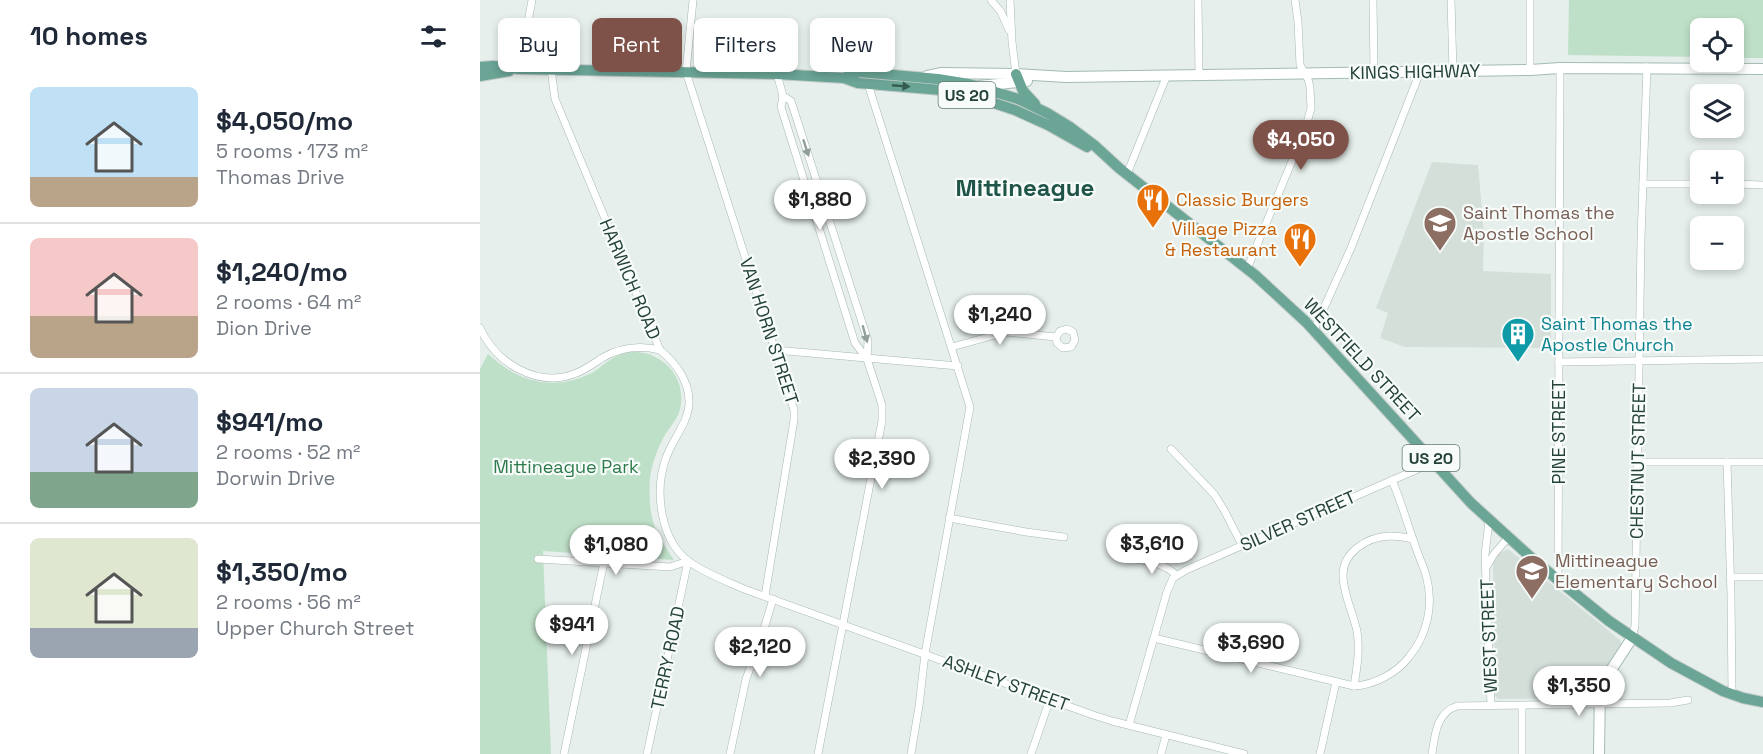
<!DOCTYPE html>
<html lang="en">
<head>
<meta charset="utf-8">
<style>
	:root { --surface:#fff; --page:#f2f2f3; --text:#1f2937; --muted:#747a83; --line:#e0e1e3; --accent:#7f5249 }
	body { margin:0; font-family:"Space Grotesk",sans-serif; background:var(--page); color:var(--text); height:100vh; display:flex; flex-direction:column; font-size:22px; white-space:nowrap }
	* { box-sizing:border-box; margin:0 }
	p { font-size:20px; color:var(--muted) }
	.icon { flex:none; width:33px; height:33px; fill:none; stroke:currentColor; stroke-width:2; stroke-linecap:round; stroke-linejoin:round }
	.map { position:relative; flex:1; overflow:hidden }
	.details { display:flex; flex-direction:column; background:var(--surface); width:480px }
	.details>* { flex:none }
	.guide { position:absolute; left:18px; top:18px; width:570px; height:54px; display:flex; gap:12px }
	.fabs { position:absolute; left:1210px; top:18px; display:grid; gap:12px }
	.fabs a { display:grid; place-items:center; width:54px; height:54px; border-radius:9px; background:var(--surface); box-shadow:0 3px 9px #0003; font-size:30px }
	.price { position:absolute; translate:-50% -51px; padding:0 14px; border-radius:21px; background:#fff; color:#222; font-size:20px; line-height:39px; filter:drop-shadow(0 2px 3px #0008) }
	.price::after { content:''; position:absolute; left:50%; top:36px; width:18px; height:14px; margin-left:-9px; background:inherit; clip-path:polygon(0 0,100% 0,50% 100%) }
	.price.active { background:var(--accent); color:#fff }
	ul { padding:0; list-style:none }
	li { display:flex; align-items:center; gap:18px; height:150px; padding:0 30px }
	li+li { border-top:2px solid var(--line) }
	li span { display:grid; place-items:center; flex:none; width:168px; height:120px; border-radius:9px; color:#555 }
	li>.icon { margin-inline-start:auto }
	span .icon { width:72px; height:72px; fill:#fffc; stroke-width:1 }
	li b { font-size:26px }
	h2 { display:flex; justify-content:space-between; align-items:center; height:72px; padding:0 30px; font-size:26px }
	.tag { padding:0 21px; border-radius:9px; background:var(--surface); box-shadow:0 3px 9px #0003; font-size:21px; line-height:54px }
	.tag.active { background:var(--accent); color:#fff }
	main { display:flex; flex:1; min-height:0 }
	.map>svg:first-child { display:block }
</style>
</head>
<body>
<main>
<section class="details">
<h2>10 homes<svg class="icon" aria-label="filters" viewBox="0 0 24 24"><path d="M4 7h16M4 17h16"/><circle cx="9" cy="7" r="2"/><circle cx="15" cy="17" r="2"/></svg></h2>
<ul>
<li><span style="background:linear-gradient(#bfe0f5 75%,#b9a48a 0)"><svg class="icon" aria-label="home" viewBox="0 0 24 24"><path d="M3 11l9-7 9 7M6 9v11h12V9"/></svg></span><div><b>$4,050/mo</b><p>5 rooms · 173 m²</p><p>Thomas Drive</p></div></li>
<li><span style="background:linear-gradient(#f6c9c9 65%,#b9a48a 0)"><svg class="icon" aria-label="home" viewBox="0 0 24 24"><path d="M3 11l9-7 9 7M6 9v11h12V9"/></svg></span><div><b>$1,240/mo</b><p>2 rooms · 64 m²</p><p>Dion Drive</p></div></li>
<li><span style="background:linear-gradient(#c9d6e8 70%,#7fa58c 0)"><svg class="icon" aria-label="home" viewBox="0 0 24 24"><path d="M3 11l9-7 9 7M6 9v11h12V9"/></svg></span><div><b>$941/mo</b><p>2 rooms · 52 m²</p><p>Dorwin Drive</p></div></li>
<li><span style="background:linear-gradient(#dfe7d0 75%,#9aa5b1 0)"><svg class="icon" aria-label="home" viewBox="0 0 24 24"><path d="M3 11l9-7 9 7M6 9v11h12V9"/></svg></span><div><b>$1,350/mo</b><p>2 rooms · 56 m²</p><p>Upper Church Street</p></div></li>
</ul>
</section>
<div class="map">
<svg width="1283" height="754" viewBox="0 0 1283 754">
	<rect width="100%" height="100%" fill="#e6efeb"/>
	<g fill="#d4dfda">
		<path d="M 952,162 L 998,165 L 1004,233 L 1003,271 L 1071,274 L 1071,348 L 925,347 L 900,338 L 908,313 L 896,308 Z"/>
		<path d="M 1028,549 L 1140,640 L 1142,648 L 1115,682 L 1114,698 L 1018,699 L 1015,695 L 1013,560 L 1016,555 Z"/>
	</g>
	<g fill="#bfe0c8">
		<path d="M 1089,0 L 1283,0 L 1283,58 L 1254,58 L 1254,28 L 1221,28 L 1221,57 L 1088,55 Z"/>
		<path d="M 149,352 C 158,352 167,352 175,357 C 197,367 207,393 198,415 C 195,422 189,428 185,435 C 178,447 172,463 170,478 C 169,495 169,516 177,532 C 182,542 188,551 194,560 L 63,551 L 71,754 L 0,754 L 0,369 L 8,354 C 38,382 73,392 112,373 C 120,368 127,361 135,357 C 139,355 144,353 149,352 Z"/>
	</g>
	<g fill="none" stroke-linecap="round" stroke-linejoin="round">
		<g stroke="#a8b8b2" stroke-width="8">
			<g id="street">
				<path d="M 213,0 L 206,72 L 314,410 L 314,420 L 285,596"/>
				<path d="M 511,0 L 521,12 L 529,30"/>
				<path d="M 530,0 L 532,42 L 536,74"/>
				<path d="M 718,0 L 719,75"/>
				<path d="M 893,0 L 894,72"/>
				<path d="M 971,0 L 973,71"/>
				<path d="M 1050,0 L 1050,70"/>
				<path d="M 39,69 L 52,0"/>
				<path d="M 71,69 L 75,99 L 180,350 C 196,363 210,382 209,404 C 208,423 192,440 186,458 C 174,491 180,542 211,563 C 227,574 246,581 264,589 L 613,715 L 632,721 L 764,754"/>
				<path d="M 297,74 L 303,96 L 301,107 L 375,343 L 387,359 L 402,405 L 402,421 L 338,754"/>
				<path d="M 388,84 L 490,407 L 445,654 L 439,706 L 431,754"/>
				<path d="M 303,96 L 311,101 L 388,341 L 387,359"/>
				<path d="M 647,174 L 687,75"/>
				<path d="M 1163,184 L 1221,184"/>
				<path d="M 1254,184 L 1283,185"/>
				<path d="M 767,269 L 825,130 L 831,108 L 830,87 L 828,79 L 820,65 L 818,22 L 815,0"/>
				<path d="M 0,328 C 15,362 56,388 94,374 C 105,370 113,364 122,358 C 141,347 159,345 180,350"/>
				<path d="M 834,330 L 871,248 L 940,72"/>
				<path d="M 472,347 L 526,332 L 576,337 L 580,331 L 587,329 L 593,332 L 595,340 L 591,347 L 583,348 L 577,343 L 576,337"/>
				<path d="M 295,350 L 478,366"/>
				<path d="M 1079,362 L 1283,359"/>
				<path d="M 691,449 L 734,494 L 744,510 L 762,545"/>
				<path d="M 1158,462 L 1283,462"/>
				<path d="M 1247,462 L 1251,595 L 1252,695"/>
				<path d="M 912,480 C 921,501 927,523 935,545 C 938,555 943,565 946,575 C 954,604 948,634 929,657 C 917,673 894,685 874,686 C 877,668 880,650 877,631 C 873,613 864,596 863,577 C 862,552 887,537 910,536 C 918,536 925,537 933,539"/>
				<path d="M 469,518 L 546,532 L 584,537"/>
				<path d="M 1009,521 L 1005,555 L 1011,705"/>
				<path d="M 58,559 L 190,567 L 208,561"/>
				<path d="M 656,559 C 671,562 685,564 696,575"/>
				<path d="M 1007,566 L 1014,554 L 1028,538"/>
				<path d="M 1250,577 L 1283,577"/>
				<path d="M 1078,580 L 1080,68"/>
				<path d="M 674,638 L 874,686"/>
				<path d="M 1152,638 L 1155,626 L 1161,239 L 1167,67"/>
				<path d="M 1042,706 L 1042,754"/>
				<path d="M 649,725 L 687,592 L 693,578 L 706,570 L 954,462"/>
				<path d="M 84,754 L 124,562"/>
				<path d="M 167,754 L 208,561"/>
				<path d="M 250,754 L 266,679 L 281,639 L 293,599"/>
				<path d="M 551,754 L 570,699"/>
				<path d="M 681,754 L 686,735"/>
				<path d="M 840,754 L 856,682"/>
				<path d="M 952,754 C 955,735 956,713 977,706 L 1190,703 L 1208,700"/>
			</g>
		</g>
		<g stroke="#a4bbb3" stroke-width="12">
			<g id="secondary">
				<path d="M 447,76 L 462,73 L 536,74 L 586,77 L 1050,70 L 1080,68 L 1283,69"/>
				<path d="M 499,86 L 547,81"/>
				<path d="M 1119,754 L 1120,687 L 1152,638"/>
			</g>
		</g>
		<g stroke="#c2cac8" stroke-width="12">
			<g id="primary">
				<path d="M 0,67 L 13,66 L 39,69 L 297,74 L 364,78 L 378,83 L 461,90 L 502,99 L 535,110 L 568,125 L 607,147"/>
				<path d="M 536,74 L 543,91 L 555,104"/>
				<path d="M 0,76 L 29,71"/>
				<path d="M 364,78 L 379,72 L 458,79 L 489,84 L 538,99 L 567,113 L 590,127 L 614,145 L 639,168 L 775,275 L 826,322 L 991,503 L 1056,562 L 1129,621 L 1191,663 L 1243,691 L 1263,698 L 1283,702"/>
			</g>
		</g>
		<use href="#street" stroke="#fff" stroke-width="7"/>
		<use href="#secondary" stroke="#fff" stroke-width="10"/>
		<use href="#primary" stroke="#6aa596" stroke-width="10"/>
	</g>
	<defs><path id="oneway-solid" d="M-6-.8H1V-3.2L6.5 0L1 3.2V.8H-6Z" transform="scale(1.5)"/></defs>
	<use fill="#365b51" href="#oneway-solid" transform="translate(421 86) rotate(5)"/>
	<g fill="#92a09c">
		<use href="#oneway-solid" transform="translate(326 148) rotate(72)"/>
		<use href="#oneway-solid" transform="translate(385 334) rotate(75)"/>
	</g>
	<defs>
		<g id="restaurant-pin" transform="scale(1.725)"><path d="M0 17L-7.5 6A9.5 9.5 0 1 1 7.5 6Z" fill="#e8710a" stroke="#f7fbf9"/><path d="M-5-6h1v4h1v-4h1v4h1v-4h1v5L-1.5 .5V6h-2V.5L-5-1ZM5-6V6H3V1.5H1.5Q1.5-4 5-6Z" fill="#fff"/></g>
		<g id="school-pin" transform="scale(1.725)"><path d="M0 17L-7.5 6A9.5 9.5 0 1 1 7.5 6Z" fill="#8d6e63" stroke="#f7fbf9"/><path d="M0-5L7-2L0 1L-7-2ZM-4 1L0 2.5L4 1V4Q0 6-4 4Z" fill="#fff"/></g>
		<g id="building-pin" transform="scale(1.725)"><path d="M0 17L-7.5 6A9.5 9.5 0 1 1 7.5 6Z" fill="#0f9aa8" stroke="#f7fbf9"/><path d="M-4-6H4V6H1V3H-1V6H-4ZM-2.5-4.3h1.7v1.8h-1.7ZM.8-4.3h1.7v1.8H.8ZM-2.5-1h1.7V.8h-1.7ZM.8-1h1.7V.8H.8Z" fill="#fff"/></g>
	</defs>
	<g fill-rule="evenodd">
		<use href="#restaurant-pin" x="673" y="200"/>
		<use href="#school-pin" x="960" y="223"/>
		<use href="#restaurant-pin" x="820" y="239"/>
		<use href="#building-pin" x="1038" y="334"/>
		<use href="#school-pin" x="1052" y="571"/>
	</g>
	<g text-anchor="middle" stroke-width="4.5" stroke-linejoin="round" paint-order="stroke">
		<g fill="#f7fbf9" stroke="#637a73" stroke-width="1.5">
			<rect x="458.5" y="82" width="57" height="26" rx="4.5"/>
			<rect x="922.5" y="445" width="57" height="26" rx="4.5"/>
		</g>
		<g font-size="16" font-weight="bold" fill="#24423a">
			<text x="487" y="101">US 20</text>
			<text x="951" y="464">US 20</text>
		</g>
		<g font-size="18" fill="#24423a" stroke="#f7fbf9">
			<text transform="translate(935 72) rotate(-1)" y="6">KINGS HIGHWAY</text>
			<text transform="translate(150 279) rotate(67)" y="6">HARWICH ROAD</text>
			<text transform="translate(289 331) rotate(72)" y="6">VAN HORN STREET</text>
			<text transform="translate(882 360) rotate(47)" y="6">WESTFIELD STREET</text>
			<text transform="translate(1079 432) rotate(-90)" y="6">PINE STREET</text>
			<text transform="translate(1158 461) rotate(-89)" y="6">CHESTNUT STREET</text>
			<text transform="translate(818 521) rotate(-24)" y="6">SILVER STREET</text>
			<text transform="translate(1009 636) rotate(-92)" y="6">WEST STREET</text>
			<text transform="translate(188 658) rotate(-78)" y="6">TERRY ROAD</text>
			<text transform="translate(526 683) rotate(20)" y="6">ASHLEY STREET</text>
		</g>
		<g font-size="18" fill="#c56008" stroke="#f7fbf9" text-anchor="start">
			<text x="696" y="206">Classic Burgers</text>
			<text x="797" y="235" text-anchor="end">Village Pizza<tspan x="797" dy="21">&amp; Restaurant</tspan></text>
		</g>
		<g font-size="18" fill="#785e54" stroke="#f7fbf9" text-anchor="start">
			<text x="983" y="219">Saint Thomas the<tspan x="983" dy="21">Apostle School</tspan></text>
			<text x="1075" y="567">Mittineague<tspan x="1075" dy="21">Elementary School</tspan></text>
		</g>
		<g font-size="18" fill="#0d838f" stroke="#f7fbf9" text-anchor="start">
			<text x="1061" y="330">Saint Thomas the<tspan x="1061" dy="21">Apostle Church</tspan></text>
		</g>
		<g font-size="18" fill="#2d7a4b" stroke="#f7fbf9">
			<text x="86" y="473">Mittineague Park</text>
		</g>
		<g font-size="24" font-weight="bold" fill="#1f5548" stroke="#f7fbf9">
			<text x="545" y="196">Mittineague</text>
		</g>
	</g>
</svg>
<div class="fabs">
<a><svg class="icon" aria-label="locate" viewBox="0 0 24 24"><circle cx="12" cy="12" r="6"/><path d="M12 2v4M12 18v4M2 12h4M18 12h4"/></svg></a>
<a><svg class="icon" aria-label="layers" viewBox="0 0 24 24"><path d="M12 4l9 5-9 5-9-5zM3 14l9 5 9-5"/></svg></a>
<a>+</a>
<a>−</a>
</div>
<b class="price active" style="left:821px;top:171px">$4,050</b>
<b class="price" style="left:340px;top:231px">$1,880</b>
<b class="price" style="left:520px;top:346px">$1,240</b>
<b class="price" style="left:402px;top:490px">$2,390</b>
<b class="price" style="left:672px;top:575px">$3,610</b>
<b class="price" style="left:136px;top:576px">$1,080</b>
<b class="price" style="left:92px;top:656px">$941</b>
<b class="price" style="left:771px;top:674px">$3,690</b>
<b class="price" style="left:280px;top:678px">$2,120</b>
<b class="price" style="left:1099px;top:717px">$1,350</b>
<div class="guide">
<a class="tag">Buy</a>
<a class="tag active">Rent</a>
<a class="tag">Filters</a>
<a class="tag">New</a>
</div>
</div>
</main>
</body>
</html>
